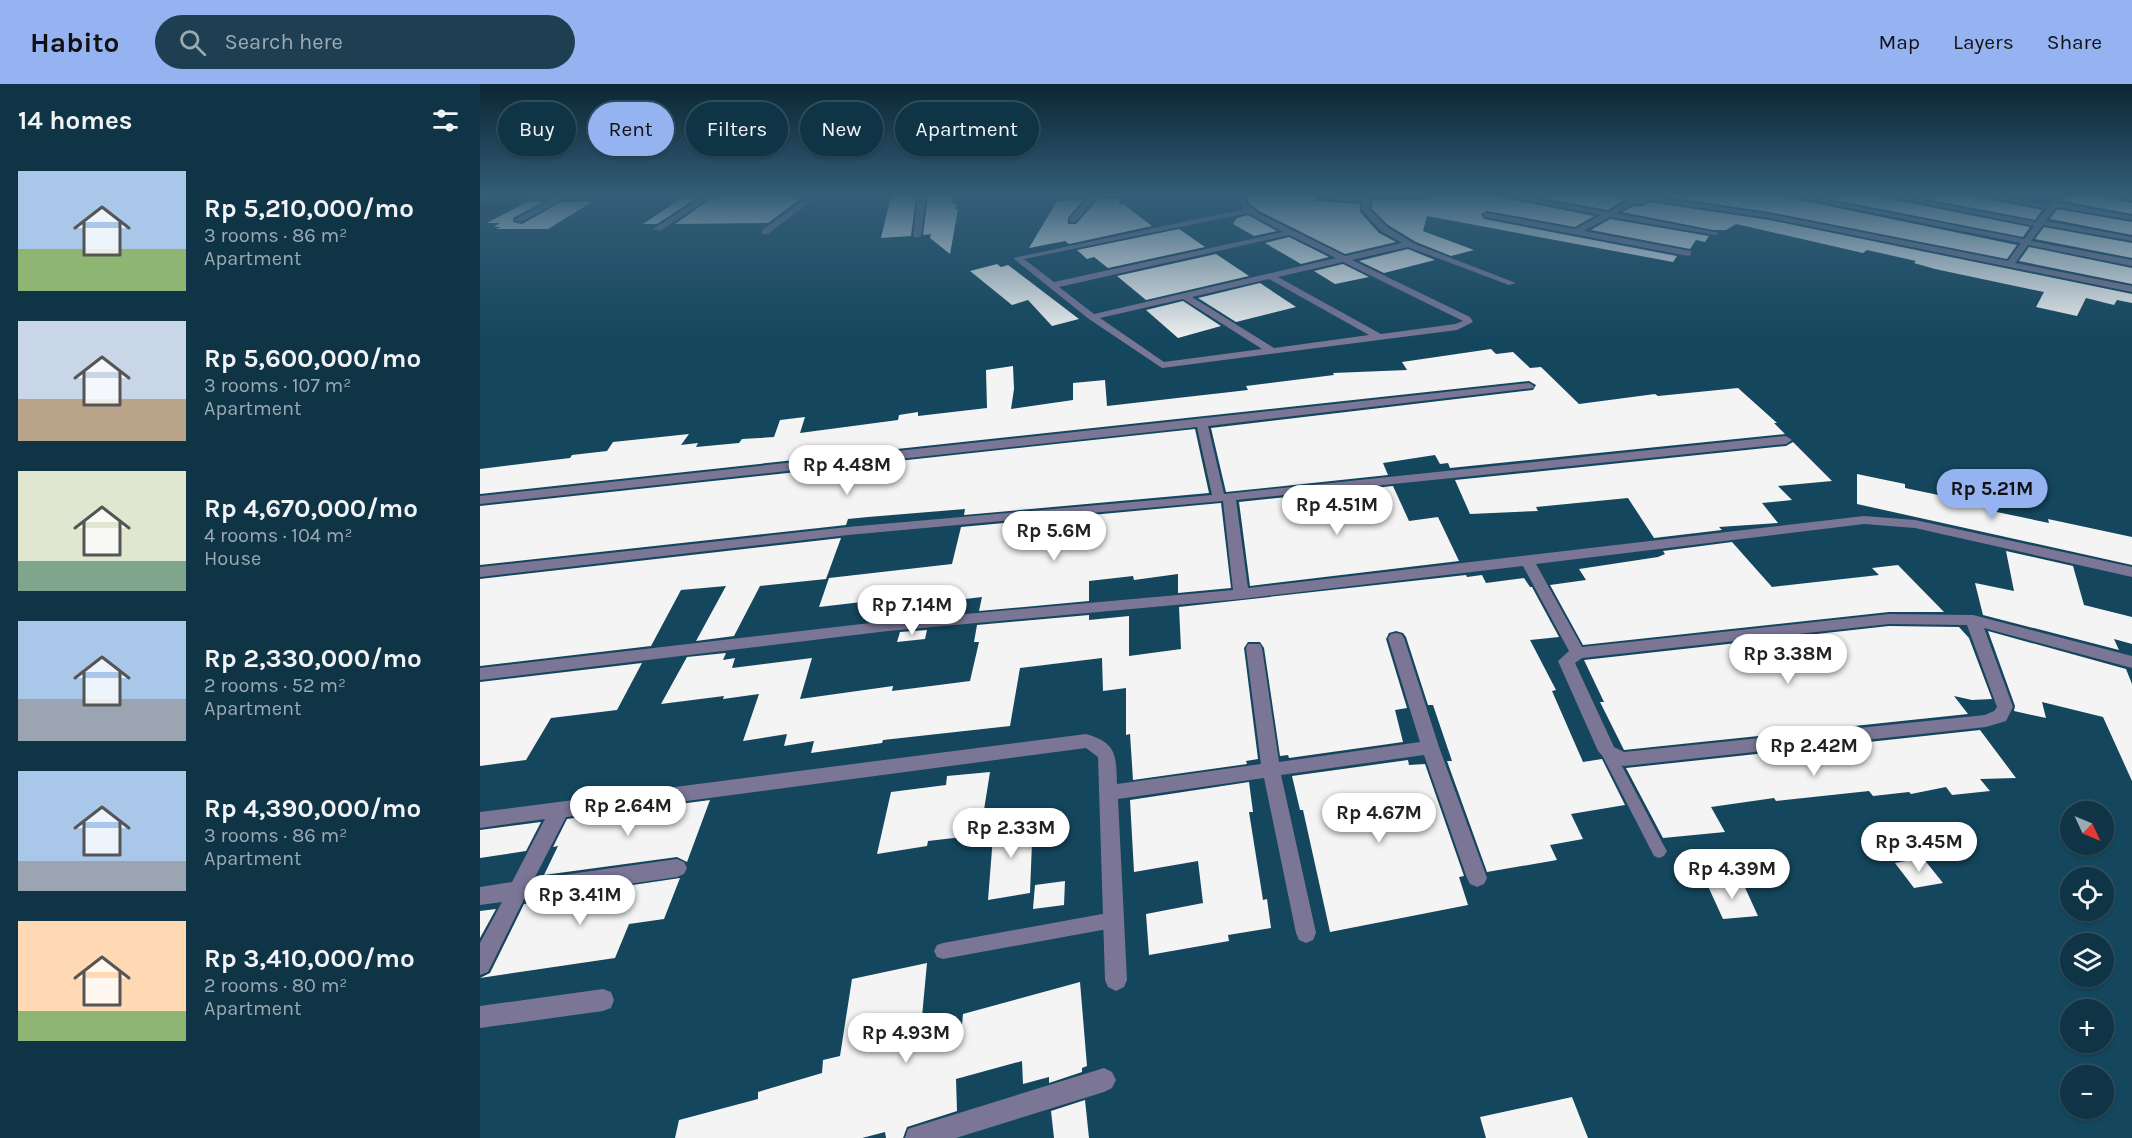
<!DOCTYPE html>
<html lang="en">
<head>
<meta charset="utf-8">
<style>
	:root { --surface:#0f3446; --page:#1d3f51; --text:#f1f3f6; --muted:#9baab3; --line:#2f4f5f; --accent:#95b2f1 }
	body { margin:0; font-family:Karla,sans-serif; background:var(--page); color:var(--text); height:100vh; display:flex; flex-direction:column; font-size:22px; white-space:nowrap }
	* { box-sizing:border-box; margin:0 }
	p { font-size:20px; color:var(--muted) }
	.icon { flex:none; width:33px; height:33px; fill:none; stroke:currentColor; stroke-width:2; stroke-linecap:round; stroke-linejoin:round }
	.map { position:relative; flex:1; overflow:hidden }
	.sheet { display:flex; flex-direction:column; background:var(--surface); width:480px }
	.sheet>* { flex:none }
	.banner { position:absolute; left:18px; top:18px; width:570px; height:54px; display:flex; gap:12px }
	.needle { width:39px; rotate:134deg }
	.fabs { position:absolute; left:1580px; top:717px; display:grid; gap:12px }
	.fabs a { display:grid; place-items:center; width:54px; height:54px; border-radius:50%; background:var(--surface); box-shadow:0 2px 4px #0004,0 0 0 2px var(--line); font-size:30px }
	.price { position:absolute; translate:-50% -51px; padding:0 14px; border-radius:21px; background:#fff; color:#222; font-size:20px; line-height:39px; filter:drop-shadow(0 2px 3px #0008) }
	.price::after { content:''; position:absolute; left:50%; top:36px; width:18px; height:14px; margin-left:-9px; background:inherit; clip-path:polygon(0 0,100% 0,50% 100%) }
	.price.on { background:var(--accent); color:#111 }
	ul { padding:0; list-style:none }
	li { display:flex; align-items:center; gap:18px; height:150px; padding:0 18px }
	li span { display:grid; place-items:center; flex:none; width:168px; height:120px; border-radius:0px; color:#555 }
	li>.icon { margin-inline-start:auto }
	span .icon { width:72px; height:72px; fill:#fffc; stroke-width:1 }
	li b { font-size:26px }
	h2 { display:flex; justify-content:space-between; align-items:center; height:72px; padding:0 18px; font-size:26px }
	.pill { padding:0 21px; border-radius:27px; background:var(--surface); box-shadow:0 2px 4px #0004,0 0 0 2px var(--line); font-size:21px; line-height:54px }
	.pill.on { background:var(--accent); color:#111 }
	header { display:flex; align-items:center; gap:36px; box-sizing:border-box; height:84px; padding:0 30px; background:var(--accent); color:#111 }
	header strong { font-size:28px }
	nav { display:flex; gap:33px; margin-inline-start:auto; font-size:21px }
	.search { width:420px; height:54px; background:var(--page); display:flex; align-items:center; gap:15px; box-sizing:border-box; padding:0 21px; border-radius:33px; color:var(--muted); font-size:22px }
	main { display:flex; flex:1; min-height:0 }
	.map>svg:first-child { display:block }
</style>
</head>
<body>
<header>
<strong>Habito</strong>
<div class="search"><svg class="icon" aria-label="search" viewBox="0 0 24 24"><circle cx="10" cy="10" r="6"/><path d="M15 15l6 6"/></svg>Search here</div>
<nav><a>Map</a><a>Layers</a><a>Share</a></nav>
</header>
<main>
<section class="sheet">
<h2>14 homes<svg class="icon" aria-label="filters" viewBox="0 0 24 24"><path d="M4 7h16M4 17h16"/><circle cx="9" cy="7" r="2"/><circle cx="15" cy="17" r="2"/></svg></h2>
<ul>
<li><span style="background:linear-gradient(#a9c7e8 65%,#8fb573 0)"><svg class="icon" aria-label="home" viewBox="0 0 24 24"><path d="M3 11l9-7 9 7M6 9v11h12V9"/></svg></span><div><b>Rp 5,210,000/mo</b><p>3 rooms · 86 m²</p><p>Apartment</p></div></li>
<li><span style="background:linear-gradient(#c9d6e8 65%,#b9a48a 0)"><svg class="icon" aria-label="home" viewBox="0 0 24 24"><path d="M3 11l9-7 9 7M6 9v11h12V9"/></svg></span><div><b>Rp 5,600,000/mo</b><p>3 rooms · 107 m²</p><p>Apartment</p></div></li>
<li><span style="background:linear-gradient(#dfe7d0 75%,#7fa58c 0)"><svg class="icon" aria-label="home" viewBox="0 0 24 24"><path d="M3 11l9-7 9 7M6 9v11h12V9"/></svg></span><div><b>Rp 4,670,000/mo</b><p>4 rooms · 104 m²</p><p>House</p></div></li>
<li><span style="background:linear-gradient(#a9c7e8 65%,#9aa5b1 0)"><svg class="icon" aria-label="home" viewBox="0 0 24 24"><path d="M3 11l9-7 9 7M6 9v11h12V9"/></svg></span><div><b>Rp 2,330,000/mo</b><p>2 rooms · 52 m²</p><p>Apartment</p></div></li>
<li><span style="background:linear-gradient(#a9c7e8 75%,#9aa5b1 0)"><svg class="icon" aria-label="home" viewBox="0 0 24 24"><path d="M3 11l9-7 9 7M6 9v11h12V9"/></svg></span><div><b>Rp 4,390,000/mo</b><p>3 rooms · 86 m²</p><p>Apartment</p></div></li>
<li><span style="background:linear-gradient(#ffd9b3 75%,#8fb573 0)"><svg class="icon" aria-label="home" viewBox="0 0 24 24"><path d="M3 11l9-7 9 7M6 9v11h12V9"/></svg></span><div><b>Rp 3,410,000/mo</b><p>2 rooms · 80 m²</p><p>Apartment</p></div></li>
</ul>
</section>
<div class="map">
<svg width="1652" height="1054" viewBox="0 0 1652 1054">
	<rect width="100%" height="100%" fill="#14465d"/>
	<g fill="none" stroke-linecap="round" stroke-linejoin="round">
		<path fill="#272916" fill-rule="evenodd" d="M 19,112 L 48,112 L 45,117 L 0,135 L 0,120 Z"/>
	</g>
	<g fill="#f4f4f4">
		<path d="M 205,112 L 220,112 L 177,140 L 163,140 Z"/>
		<path d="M 235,112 L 324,112 L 288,139 L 195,140 Z"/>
		<path d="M 411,112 L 436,112 L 431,152 L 401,154 Z"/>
		<path d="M 448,112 L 472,112 L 472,120 L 476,120 L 475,125 L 478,125 L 470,170 L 450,154 L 451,150 L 443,151 Z"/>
		<path d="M 767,112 L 837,112 L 835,117 L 880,120 L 880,128 L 899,149 L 916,158 L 865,170 L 779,127 L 769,119 Z"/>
		<path d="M 946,112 L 1022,112 L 1024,114 L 1114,132 L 1095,143 L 1007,127 L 1001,130 L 1004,135 L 1197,172 L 1193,178 L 947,132 L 943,147 L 994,166 L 971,172 L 936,158 L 908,141 L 892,125 L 892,116 L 943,116 Z"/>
		<path d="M 1050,112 L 1143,112 L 1144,116 L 1128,126 Z"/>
		<path d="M 1180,112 L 1308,112 L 1310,114 L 1537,161 L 1527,175 L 1289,128 Z"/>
		<path d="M 1334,112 L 1403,112 L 1405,114 L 1550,143 L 1543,153 Z"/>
		<path d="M 1430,112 L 1501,112 L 1503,114 L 1562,126 L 1555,136 Z"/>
		<path d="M 1585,112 L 1628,112 L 1629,114 L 1652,119 L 1652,130 L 1583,117 Z"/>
		<path d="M 618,115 L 640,115 L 639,121 L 643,120 L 672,142 L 589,160 L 585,157 L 549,164 L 577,117 L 603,116 L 588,134 L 588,140 L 596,140 Z"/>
		<path d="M 47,118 L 63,118 L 33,134 L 33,138 L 42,140 L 81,118 L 112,118 L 68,145 L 16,145 L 21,143 L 14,143 L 20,139 L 7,139 Z"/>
		<path d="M 1169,118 L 1289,136 L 1652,210 L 1652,219 L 1637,216 L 1634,221 L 1606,214 L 1597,232 L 1556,223 L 1564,208 L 1455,185 L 1434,179 L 1436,177 L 1387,166 L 1383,169 L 1256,140 L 1246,146 L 1233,146 L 1142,128 L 1154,122 L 1163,122 Z"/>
		<path d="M 1577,125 L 1652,138 L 1652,151 L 1570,135 Z"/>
		<path d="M 768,131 L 797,147 L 774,152 L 753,140 L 757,134 Z"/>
		<path d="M 1130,135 L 1229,152 L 1225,158 L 1216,156 L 1210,165 L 1111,146 Z"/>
		<path d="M 1564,143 L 1652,159 L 1652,174 L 1555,155 Z"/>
		<path d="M 699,145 L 725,163 L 628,184 L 614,173 L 607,175 L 597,166 Z"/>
		<path d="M 809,153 L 849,173 L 821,180 L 785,159 Z"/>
		<path d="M 1549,163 L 1652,184 L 1652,200 L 1539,177 Z"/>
		<path d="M 928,165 L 955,176 L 904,189 L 879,177 Z"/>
		<path d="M 736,170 L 769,192 L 666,216 L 637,192 Z"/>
		<path d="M 517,180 L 521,183 L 528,181 L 599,235 L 572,242 L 548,216 L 532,221 L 490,187 Z"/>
		<path d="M 863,180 L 889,193 L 855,200 L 834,187 Z"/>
		<path d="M 780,199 L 816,223 L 756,238 L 718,214 Z"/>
		<path d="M 703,217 L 741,242 L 698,254 L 666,226 Z"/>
		<path d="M 1011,265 L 1016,270 L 1033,268 L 1050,284 L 1061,283 L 1099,320 L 1175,310 L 1178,312 L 1258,304 L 1297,339 L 1294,339 L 1305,350 L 970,384 L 968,379 L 960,380 L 955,371 L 903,379 L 908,391 L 746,408 L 731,344 L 1053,306 L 1056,301 L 1049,297 L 0,410 L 0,385 L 90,374 L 92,371 L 127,367 L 133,358 L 209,350 L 201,361 L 218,359 L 216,363 L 259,359 L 262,355 L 294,353 L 300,336 L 325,333 L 320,349 L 418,336 L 419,331 L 438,328 L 438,332 L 507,324 L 506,286 L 533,282 L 534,305 L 531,325 L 593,316 L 593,299 L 625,296 L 627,322 L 768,306 L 766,302 L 854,291 L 853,289 L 927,286 L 922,278 Z"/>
		<path d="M 715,345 L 729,409 L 484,431 L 485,425 L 388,433 L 368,435 L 366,441 L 0,481 L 0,422 Z"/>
		<path d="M 1313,358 L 1352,397 L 1298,402 L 1312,416 L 1282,419 L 1298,439 L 1239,443 L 1242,446 L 1174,454 L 1148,414 L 1056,423 L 1058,427 L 990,430 L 975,396 L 1306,362 Z"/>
		<path d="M 1377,390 L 1425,400 L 1425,404 L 1511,422 L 1512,427 L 1569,439 L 1568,435 L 1652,453 L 1652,481 L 1377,420 Z"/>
		<path d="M 913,402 L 929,437 L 958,433 L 979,477 L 770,502 L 759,418 Z"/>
		<path d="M 741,419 L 751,504 L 698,509 L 698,490 L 654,496 L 653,492 L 609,497 L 609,517 L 499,527 L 502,513 L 452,519 L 449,531 L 423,533 L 426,522 L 379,528 L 382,518 L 339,523 L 349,494 L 472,480 L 481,443 Z"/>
		<path d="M 361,454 L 346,495 L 280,502 L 254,552 L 216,557 L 246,502 L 201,506 L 171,562 L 0,582 L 0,495 Z"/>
		<path d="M 1252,458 L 1292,503 L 1399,491 L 1392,484 L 1418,481 L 1464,528 L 1409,528 L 1103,561 L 1070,501 L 1106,496 L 1099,485 L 1178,473 L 1185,470 L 1183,467 Z"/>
		<path d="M 1526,467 L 1593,482 L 1604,521 L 1652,533 L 1652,560 L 1634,555 L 1639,566 L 1503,531 L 1495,499 L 1534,507 Z"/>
		<path d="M 986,491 L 987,493 L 1002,491 L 1006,499 L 1044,494 L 1050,503 L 1052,503 L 1079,553 L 1050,556 L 1076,606 L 1072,607 L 1103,678 L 1122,675 L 1145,721 L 1091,730 L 1103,755 L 1070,761 L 1077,776 L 1007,788 L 967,677 L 972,677 L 953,621 L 948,621 L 926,553 L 923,549 L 916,547 L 909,549 L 906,555 L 927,624 L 915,626 L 923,658 L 809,674 L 808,671 L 800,672 L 784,564 L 780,558 L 768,558 L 764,564 L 778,675 L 766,677 L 767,680 L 653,696 L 650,650 L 646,651 L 646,604 L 623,607 L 622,574 L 540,584 L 530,642 L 403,656 L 402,659 L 331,669 L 334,657 L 304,662 L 307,650 L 263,657 L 279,610 L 243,615 L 244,612 L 181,620 L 207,573 L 246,569 L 243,576 L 255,574 L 252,584 L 332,574 L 320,615 L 413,602 L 412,607 L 490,597 L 499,558 L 494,558 L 497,541 L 609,531 L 609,536 L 649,532 L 649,572 L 701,565 L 699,523 Z"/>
		<path d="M 1409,542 L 1479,543 L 1489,554 L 1512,615 L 1492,616 L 1474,612 L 1488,630 L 1144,666 L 1120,618 L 1124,618 L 1104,576 Z"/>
		<path d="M 447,546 L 445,555 L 417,558 L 420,548 Z"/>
		<path d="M 1508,547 L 1646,585 L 1652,600 L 1652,697 L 1623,633 L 1562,618 L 1566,634 L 1534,627 L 1535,622 Z"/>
		<path d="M 162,579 L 137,626 L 71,634 L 46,676 L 0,682 L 0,598 Z"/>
		<path d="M 1500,646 L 1536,694 L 1500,695 L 1510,707 L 1472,711 L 1466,703 L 1431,710 L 1429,708 L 1393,712 L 1389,707 L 1296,717 L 1294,714 L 1231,723 L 1245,748 L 1183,754 L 1146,684 Z"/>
		<path d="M 928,676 L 929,681 L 945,680 L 984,792 L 979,793 L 988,821 L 850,848 L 823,726 L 820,726 L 812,692 Z"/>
		<path d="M 510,688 L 500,751 L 448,757 L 447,762 L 397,770 L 411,708 L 466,701 L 467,692 Z"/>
		<path d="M 769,698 L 773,728 L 769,728 L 783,816 L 787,815 L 791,844 L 748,851 L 749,857 L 669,871 L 666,830 L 723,819 L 718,777 L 654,788 L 650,716 Z"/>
		<path d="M 230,716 L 207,778 L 197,773 L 64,791 L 78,762 L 73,763 L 87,735 Z"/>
		<path d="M 553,733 L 550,809 L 508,816 L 514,740 Z"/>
		<path d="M 61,738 L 46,767 L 0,774 L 0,746 Z"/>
		<path d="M 1443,774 L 1463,799 L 1434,804 L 1415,779 Z"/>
		<path d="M 200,794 L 184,835 L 149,840 L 135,874 L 0,894 L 10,889 L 44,820 L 51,819 L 52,816 Z"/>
		<path d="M 585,797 L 584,821 L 553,825 L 555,801 Z"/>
		<path d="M 1262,797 L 1278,832 L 1243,835 L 1227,800 Z"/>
		<path d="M 16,825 L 0,854 L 0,827 Z"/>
		<path d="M 447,879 L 440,954 L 482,941 L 483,930 L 600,898 L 607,982 L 602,984 L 602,988 L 569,999 L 569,993 L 543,1000 L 542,977 L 476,995 L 477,1027 L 427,1043 L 423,1054 L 406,1054 L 405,1048 L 382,1054 L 195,1054 L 199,1036 L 278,1015 L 278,1008 L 342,989 L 343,976 L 360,972 L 372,895 Z"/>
		<path d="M 1092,1013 L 1108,1054 L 1006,1054 L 1000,1033 Z"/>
		<path d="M 605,1016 L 609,1054 L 574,1054 L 571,1027 Z"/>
	</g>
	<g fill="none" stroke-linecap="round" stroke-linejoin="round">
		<g fill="#7b7696" fill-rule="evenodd">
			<path d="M 844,112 L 886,114 L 889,116 L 886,118 L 842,115 Z"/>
			<path d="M 1127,661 L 1132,663 L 1184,762 L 1187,767 L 1184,772 L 1179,774 L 1174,772 L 1120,667 L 1122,663 Z"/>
			<path d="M 633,828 L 639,831 L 641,836 L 639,841 L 633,844 L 463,875 L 457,873 L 454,867 L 457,861 L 463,859 Z"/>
		</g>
		<g fill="#7b7696" fill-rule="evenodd">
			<path d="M 79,112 L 88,112 L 41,138 L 34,136 Z"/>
			<path d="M 224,112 L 233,112 L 180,147 L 173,145 Z"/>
			<path d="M 330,112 L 338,112 L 288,150 L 282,150 L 282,146 Z"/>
			<path d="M 438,112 L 446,112 L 441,152 L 437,154 L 433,152 Z"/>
			<path d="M 610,112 L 618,112 L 596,138 L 590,138 L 590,134 Z"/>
			<path d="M 757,112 L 763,112 L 767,120 L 778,129 L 865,172 L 922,159 L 901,147 L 882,126 L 882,112 L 889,112 L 890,126 L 907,143 L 935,160 L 1036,199 L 1029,201 L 928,163 L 872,176 L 990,233 L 993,238 L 977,246 L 682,284 L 609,235 L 533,174 L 764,125 ZM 768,129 L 803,148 L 574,198 L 544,175 ZM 809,151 L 856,174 L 614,230 L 579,203 ZM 863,178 L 983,237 L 975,240 L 901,250 L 798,193 ZM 789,195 L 889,251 L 794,264 L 712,213 ZM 703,215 L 782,265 L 684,278 L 620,234 Z"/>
			<path d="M 1024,112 L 1039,112 L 1128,128 L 1157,112 L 1166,112 L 1289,130 L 1528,177 L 1541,159 L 1310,112 L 1324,112 L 1544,155 L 1554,142 L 1405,112 L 1419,112 L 1556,138 L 1566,125 L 1503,112 L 1517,112 L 1569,121 L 1576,112 L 1583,112 L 1579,119 L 1652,132 L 1652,136 L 1576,123 L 1566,137 L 1652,153 L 1652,157 L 1563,141 L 1551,157 L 1652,176 L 1652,182 L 1548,161 L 1535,179 L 1652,202 L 1652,208 L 1289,134 L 1161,115 L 1136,129 L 1239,149 L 1235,151 L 1130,133 L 1104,147 L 1211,167 L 1211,171 L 1208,172 L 1004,133 L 1003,131 L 1007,129 L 1095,145 L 1121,131 Z"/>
			<path d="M 1630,112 L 1652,113 L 1652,117 Z"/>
			<path d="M 1049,299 L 1054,302 L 1053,304 L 728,342 L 744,410 L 1306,352 L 1312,356 L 1306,360 L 756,416 L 768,504 L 1384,432 L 1435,436 L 1652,483 L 1652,493 L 1435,444 L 1384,440 L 1056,480 L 1102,563 L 1409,530 L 1493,531 L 1652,572 L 1652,584 L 1504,544 L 1533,623 L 1526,637 L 1506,643 L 1144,682 L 1127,677 L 1118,667 L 1078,577 L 1089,567 L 1043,482 L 761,515 L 408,547 L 0,596 L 0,584 L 408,537 L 753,506 L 743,417 L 368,451 L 0,493 L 0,483 L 368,443 L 732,411 L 717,343 L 0,420 L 0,412 ZM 1409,540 L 1487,541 L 1517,623 L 1514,627 L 1505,631 L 1144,668 L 1134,663 L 1095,579 L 1102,574 Z"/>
			<path d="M 916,549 L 921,550 L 924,554 L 959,663 L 1007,794 L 1004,800 L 997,803 L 990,800 L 987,794 L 944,671 L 801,691 L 836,849 L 833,856 L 826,859 L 819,856 L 816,849 L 784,694 L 638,715 L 647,896 L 644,903 L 636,907 L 628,903 L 625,896 L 618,673 L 606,664 L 86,733 L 54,795 L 197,775 L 204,778 L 207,784 L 204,790 L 197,793 L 44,815 L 8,888 L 0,891 L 0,859 L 22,818 L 0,821 L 0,803 L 32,798 L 65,735 L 0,744 L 0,728 L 606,650 C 637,659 636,671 637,700 L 781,680 L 766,564 L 768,560 L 780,560 L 782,564 L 799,678 L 940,658 L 908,554 L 911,550 Z"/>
			<path d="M 123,905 L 131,908 L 134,916 L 131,924 L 123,927 L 0,944 L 0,922 Z"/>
			<path d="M 624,984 L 632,988 L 636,996 L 632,1004 L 624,1008 L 476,1054 L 425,1054 L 428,1045 L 437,1042 Z"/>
		</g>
		<path stroke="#9c93c5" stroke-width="15" d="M 1153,112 L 1162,112"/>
	</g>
	<linearGradient id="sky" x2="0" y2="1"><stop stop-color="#0b2633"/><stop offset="0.43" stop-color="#345d78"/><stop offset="1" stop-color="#345d78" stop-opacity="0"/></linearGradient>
	<rect width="1652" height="259" fill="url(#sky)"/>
</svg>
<div class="fabs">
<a><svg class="needle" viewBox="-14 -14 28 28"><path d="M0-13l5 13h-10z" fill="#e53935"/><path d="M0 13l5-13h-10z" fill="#9baab3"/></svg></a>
<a><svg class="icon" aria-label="locate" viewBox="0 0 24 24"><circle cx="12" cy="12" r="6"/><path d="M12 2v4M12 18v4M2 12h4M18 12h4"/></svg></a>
<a><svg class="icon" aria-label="layers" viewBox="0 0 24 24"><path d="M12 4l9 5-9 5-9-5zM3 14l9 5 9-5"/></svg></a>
<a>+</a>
<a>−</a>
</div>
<b class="price" style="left:367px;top:412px">Rp 4.48M</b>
<b class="price on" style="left:1512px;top:436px">Rp 5.21M</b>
<b class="price" style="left:857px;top:452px">Rp 4.51M</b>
<b class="price" style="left:574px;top:478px">Rp 5.6M</b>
<b class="price" style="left:432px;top:552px">Rp 7.14M</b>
<b class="price" style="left:1308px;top:601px">Rp 3.38M</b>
<b class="price" style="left:1334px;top:693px">Rp 2.42M</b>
<b class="price" style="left:148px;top:753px">Rp 2.64M</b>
<b class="price" style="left:899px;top:760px">Rp 4.67M</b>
<b class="price" style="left:531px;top:775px">Rp 2.33M</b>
<b class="price" style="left:1439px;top:789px">Rp 3.45M</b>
<b class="price" style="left:1252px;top:816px">Rp 4.39M</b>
<b class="price" style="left:100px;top:842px">Rp 3.41M</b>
<b class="price" style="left:426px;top:980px">Rp 4.93M</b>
<div class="banner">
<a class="pill">Buy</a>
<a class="pill on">Rent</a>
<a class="pill">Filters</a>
<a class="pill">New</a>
<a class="pill">Apartment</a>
</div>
</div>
</main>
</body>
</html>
